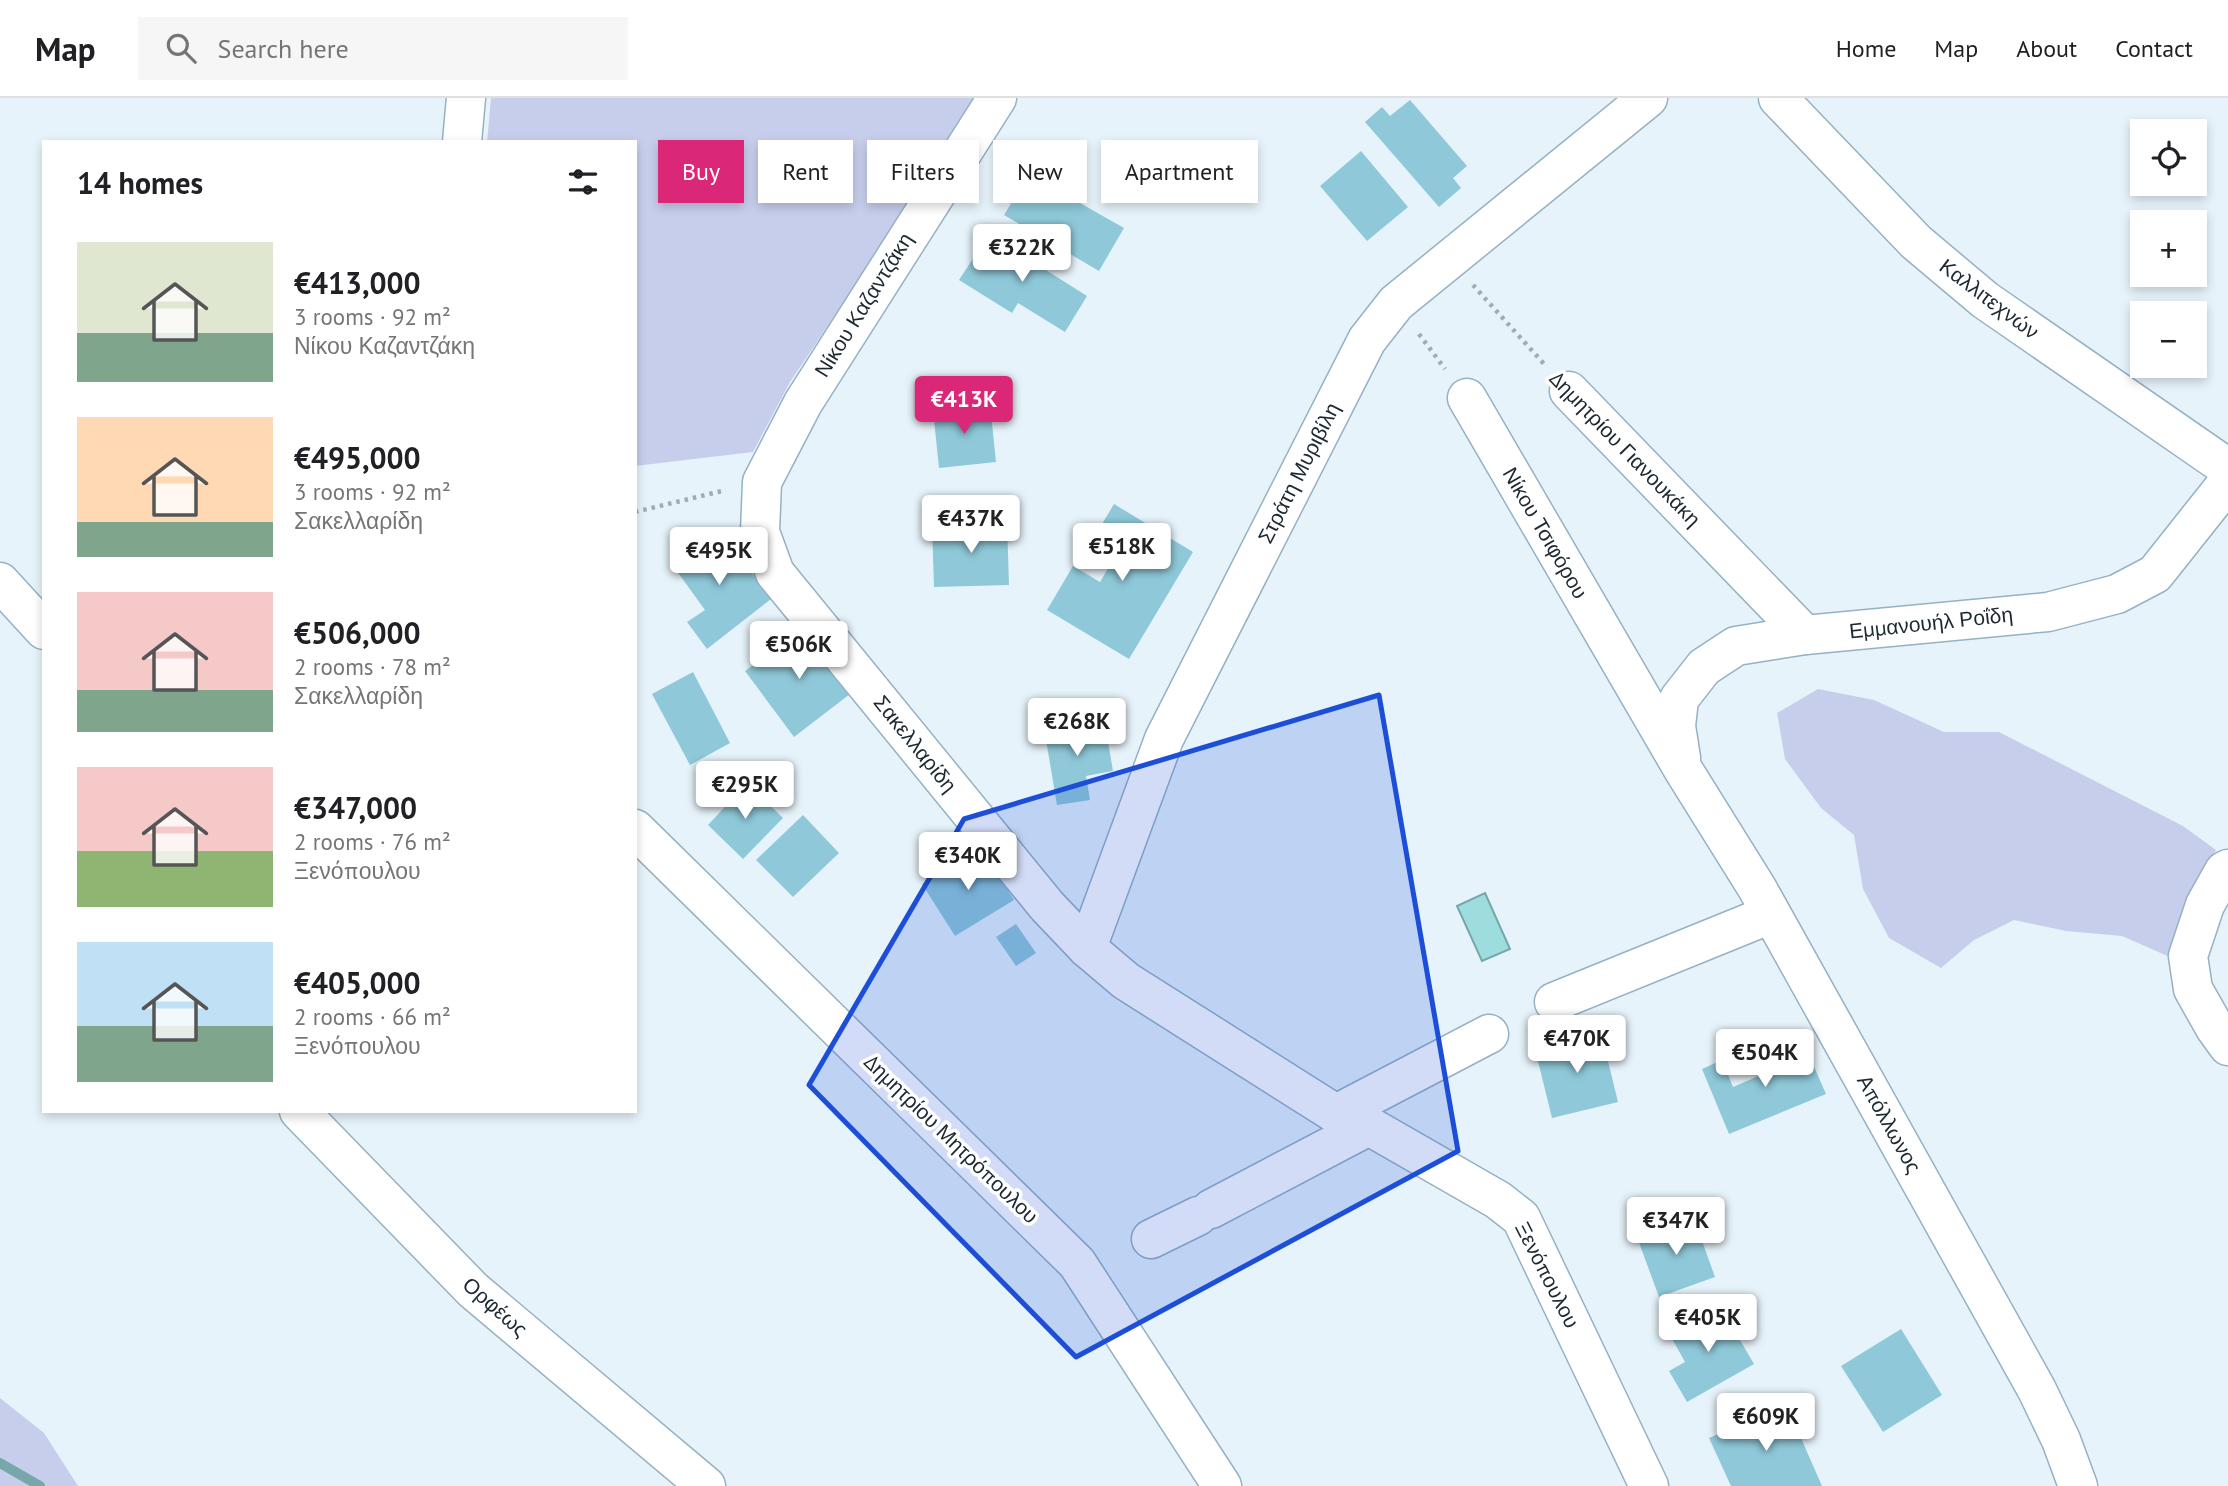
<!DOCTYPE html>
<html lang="en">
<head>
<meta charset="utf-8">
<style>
	:root { --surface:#fff; --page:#f6f6f6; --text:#202124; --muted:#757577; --line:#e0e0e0; --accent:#db2777 }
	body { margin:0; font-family:"PT Sans",sans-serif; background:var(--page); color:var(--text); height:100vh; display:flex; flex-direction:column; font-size:26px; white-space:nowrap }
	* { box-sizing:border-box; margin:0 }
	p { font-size:23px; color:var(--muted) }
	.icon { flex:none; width:38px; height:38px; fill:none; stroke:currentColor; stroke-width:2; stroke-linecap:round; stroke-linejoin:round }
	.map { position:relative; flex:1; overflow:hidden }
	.details { position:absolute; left:42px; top:42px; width:595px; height:973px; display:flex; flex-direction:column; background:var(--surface); border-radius:0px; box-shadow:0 4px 10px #0003 }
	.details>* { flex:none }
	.hud { position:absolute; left:658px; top:42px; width:665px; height:63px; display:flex; gap:14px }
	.tools { position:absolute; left:2130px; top:21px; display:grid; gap:14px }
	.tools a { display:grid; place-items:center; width:77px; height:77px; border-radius:0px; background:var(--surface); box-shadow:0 4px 10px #0003; font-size:35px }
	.price { position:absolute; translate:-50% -60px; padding:0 16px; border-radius:7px; background:#fff; color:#222; font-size:23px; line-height:46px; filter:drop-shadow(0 2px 4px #0008) }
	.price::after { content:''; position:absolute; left:50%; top:42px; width:21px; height:16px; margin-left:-10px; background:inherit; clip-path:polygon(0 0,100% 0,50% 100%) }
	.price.current { background:var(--accent); color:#fff }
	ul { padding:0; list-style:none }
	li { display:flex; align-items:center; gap:21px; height:175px; padding:0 35px }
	li span { display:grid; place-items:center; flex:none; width:196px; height:140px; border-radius:0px; color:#555 }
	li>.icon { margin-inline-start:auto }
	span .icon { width:84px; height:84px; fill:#fffc; stroke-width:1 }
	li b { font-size:30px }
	h2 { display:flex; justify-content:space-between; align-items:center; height:84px; padding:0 35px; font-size:30px }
	.chip { padding:0 24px; border-radius:0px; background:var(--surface); box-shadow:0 4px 10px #0003; font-size:24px; line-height:63px }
	.chip.current { background:var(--accent); color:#fff }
	header { display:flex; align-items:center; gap:42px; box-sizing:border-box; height:98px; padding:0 35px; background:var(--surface); border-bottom:2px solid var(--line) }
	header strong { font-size:33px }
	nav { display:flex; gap:38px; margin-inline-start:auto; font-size:24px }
	.search { width:490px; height:63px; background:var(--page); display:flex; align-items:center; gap:18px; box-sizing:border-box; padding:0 24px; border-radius:0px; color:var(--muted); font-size:26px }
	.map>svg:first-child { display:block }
</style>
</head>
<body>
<header>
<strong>Map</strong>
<div class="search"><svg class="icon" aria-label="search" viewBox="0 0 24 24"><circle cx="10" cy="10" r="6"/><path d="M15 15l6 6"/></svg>Search here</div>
<nav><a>Home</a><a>Map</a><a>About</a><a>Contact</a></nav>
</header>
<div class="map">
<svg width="2228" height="1388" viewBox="0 0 2228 1388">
	<rect width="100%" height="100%" fill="#e7f3fa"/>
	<g fill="#c7ceec">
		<path d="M 491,0 L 981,0 L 790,284 L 753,354 L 635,368 L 635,44 L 487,44 Z"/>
		<path d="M 1818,591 L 1874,602 L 1944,634 L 1999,634 L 2183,728 L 2216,752 L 2188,800 L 2172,860 L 2122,838 L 2066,833 L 2014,822 L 1974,842 L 1941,870 L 1889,840 L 1863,791 L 1854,737 L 1821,710 L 1785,661 L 1777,615 Z"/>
		<path d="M 0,1300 L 44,1335 L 78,1388 L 0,1388 Z"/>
	</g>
	<path fill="#9eddde" stroke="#77a7aa" stroke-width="2" d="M 1485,795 L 1510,851 L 1482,863 L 1457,808 Z"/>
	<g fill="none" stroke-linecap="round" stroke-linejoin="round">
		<path stroke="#77a7aa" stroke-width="10" d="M 0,1365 L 40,1388"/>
	</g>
	<g fill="#8fc9d9">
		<path d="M 1410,2 L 1467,68 L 1453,80 L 1461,90 L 1439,109 L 1365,24 L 1382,9 L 1390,18 Z"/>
		<path d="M 1361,53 L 1408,109 L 1367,143 L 1320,88 Z"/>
		<path d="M 1029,76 L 1124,130 L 1099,173 L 1004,117 Z"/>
		<path d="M 989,136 L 1087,198 L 1065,234 L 1018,205 L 1012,215 L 959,182 Z"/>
		<path d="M 990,306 L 996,364 L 939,370 L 933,312 Z"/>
		<path d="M 1114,406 L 1193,454 L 1129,561 L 1047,512 L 1073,468 L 1100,484 L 1113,462 L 1089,448 Z"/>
		<path d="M 1007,425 L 1009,487 L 934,489 L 932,428 Z"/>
		<path d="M 719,430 L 771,501 L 707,551 L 687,524 L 705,512 L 671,465 Z"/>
		<path d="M 805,528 L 854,593 L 794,639 L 745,573 Z"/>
		<path d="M 693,574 L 730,645 L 690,667 L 652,596 Z"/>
		<path d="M 1104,620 L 1113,673 L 1086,678 L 1090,702 L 1057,707 L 1044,630 Z"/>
		<path d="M 747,685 L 783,720 L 743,761 L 708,727 Z"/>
		<path d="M 803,717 L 839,755 L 793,799 L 756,762 Z"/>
		<path d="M 981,749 L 1014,802 L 955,838 L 922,786 Z"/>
		<path d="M 1016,826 L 1036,855 L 1016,868 L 996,839 Z"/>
		<path d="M 1601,934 L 1618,1004 L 1552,1020 L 1535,951 Z"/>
		<path d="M 1804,946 L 1826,996 L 1729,1036 L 1702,971 L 1722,962 L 1733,989 L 1768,974 L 1763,963 Z"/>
		<path d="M 1693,1118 L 1715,1179 L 1659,1199 L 1637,1139 Z"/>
		<path d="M 1720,1208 L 1754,1266 L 1687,1304 L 1669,1273 L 1685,1264 L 1670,1237 Z"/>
		<path d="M 1901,1231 L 1942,1297 L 1883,1334 L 1841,1268 Z"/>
		<path d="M 1786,1306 L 1822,1388 L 1731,1388 L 1709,1340 Z"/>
	</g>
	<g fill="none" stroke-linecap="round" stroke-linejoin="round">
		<g stroke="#95b1c4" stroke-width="41">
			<g id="minor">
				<path d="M 997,0 L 803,305 L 762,384 L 760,434 L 775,475 L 1047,808 L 1087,850 L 1126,883 L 1336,1016 L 1369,1028 L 1498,1102 L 1521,1120 L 1649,1388"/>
				<path d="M 1778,0 L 1916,144 L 1985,202 L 2228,370"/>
				<path d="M 462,44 L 466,0"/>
				<path d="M 1569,293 L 1805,537"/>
				<path d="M 1467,300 L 1684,673 L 1757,790 L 2037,1292 L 2061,1342 L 2078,1388"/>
				<path d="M 0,484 L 44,532"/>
				<path d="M 1681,660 L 1676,628 L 1679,601 L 1704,569 L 1736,548 L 1805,537 L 2048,514 L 2117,496 L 2155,476 L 2228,384"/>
				<path d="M 635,731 L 1077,1165 L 1222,1388"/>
				<path d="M 2228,771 L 2224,773 L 2205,807 L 2188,858 L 2193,891 L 2215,930 L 2228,948"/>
				<path d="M 1087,850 L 1164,641 L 1367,242 L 1396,205 L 1648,0"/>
				<path d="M 1554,904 L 1771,816"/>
				<path d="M 299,1013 L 473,1192 L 706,1388"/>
				<path d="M 1336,1016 L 1489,936"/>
				<path d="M 1211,1111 L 1369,1028"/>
				<path d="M 1151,1141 L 1198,1118"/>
			</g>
		</g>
		<g stroke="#a0acb3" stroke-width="4.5" stroke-dasharray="3.5 5" stroke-linecap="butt">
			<path d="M 1473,187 L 1545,267"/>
			<path d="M 1419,236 L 1445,271"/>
			<path d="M 635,414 L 726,392"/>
		</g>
		<use href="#minor" stroke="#fff" stroke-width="38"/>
	</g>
	<path fill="#1d4ed8" fill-opacity="0.2" stroke="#1d4ed8" stroke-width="5" stroke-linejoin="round" d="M 1379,597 L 1458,1053 L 1076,1259 L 809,987 L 964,721 Z"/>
	<g text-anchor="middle" stroke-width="7" stroke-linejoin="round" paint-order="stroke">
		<g font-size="21" fill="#1d2930" stroke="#fff">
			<text transform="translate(1989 201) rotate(37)" y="7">Καλλιτεχνών</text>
			<text transform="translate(864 207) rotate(-58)" y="7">Νίκου Καζαντζάκη</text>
			<text transform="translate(1625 351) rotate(46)" y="7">Δημητρίου Γιανουκάκη</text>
			<text transform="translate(1299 375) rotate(-63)" y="7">Στράτη Μυριβίλη</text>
			<text transform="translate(1545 435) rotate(60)" y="7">Νίκου Τσιφόρου</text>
			<text transform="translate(1931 525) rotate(-6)" y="7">Εμμανουήλ Ροΐδη</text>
			<text transform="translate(915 646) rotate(51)" y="7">Σακελλαρίδη</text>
			<text transform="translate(1889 1026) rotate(61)" y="7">Απόλλωνος</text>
			<text transform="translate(951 1041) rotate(44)" y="7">Δημητρίου Μητρόπουλου</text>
			<text transform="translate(1547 1177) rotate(63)" y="7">Ξενόπουλου</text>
			<text transform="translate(495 1209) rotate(41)" y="7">Ορφέως</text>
		</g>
	</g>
</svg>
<div class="tools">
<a><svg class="icon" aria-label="locate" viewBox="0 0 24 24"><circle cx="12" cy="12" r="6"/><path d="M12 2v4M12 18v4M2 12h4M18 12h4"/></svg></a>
<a>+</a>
<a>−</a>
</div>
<b class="price" style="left:1022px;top:186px">€322K</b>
<b class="price current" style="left:964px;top:338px">€413K</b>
<b class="price" style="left:971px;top:457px">€437K</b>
<b class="price" style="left:1122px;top:485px">€518K</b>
<b class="price" style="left:719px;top:489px">€495K</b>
<b class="price" style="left:799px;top:583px">€506K</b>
<b class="price" style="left:1077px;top:660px">€268K</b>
<b class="price" style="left:745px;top:723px">€295K</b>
<b class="price" style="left:968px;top:794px">€340K</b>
<b class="price" style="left:1577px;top:977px">€470K</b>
<b class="price" style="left:1765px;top:991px">€504K</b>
<b class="price" style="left:1676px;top:1159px">€347K</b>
<b class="price" style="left:1708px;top:1256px">€405K</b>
<b class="price" style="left:1766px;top:1355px">€609K</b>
<div class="hud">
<a class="chip current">Buy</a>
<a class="chip">Rent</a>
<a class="chip">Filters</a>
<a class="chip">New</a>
<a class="chip">Apartment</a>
</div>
<section class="details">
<h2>14 homes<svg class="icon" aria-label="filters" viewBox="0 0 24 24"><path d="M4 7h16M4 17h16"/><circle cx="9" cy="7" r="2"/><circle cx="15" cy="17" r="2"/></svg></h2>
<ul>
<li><span style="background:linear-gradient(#dfe7d0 65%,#7fa58c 0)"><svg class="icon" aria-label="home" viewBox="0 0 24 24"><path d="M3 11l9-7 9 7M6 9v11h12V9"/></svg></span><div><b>€413,000</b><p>3 rooms · 92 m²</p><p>Νίκου Καζαντζάκη</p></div></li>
<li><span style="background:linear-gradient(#ffd9b3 75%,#7fa58c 0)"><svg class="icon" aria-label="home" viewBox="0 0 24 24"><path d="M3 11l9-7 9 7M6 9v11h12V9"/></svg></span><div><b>€495,000</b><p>3 rooms · 92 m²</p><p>Σακελλαρίδη</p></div></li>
<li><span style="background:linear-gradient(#f6c9c9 70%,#7fa58c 0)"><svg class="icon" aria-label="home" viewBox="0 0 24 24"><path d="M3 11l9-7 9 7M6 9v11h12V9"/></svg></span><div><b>€506,000</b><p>2 rooms · 78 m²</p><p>Σακελλαρίδη</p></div></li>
<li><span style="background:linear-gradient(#f6c9c9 60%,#8fb573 0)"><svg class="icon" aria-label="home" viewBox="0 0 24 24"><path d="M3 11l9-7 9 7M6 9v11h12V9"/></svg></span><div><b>€347,000</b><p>2 rooms · 76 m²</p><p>Ξενόπουλου</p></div></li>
<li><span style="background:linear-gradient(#bfe0f5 60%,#7fa58c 0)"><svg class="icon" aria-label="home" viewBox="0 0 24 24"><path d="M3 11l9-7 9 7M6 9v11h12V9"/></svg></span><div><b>€405,000</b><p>2 rooms · 66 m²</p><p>Ξενόπουλου</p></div></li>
</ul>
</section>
</div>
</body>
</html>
